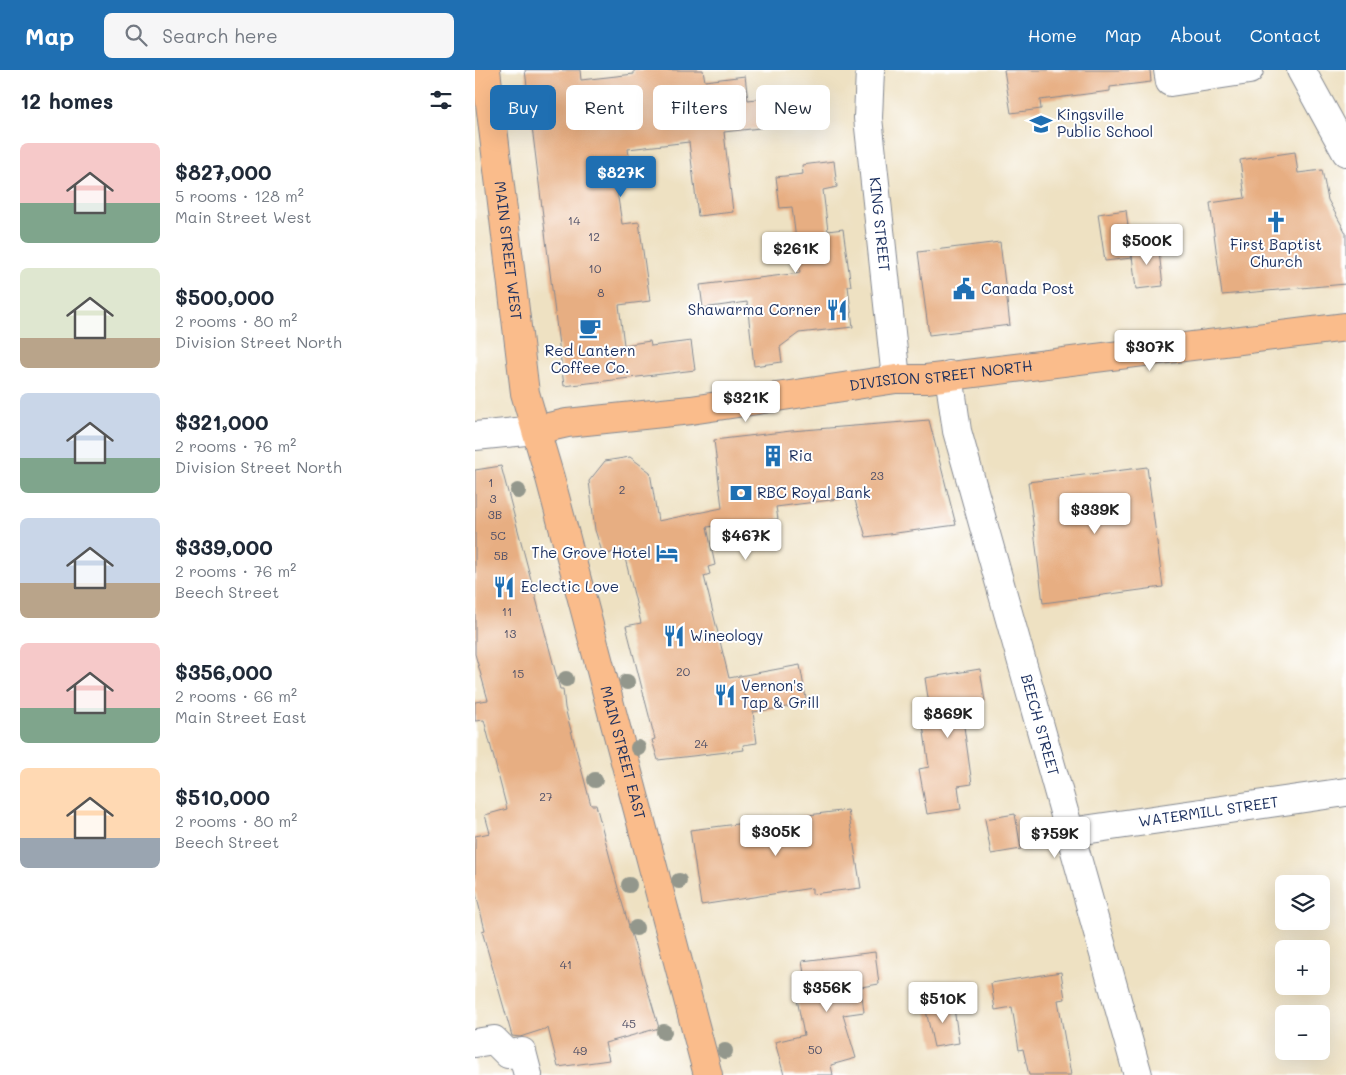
<!DOCTYPE html>
<html lang="en">
<head>
<meta charset="utf-8">
<style>
	:root { --surface:#fff; --page:#f6f6f7; --text:#1f2937; --muted:#747a83; --accent:#1f6fb2 }
	body { margin:0; font-family:Mali,sans-serif; background:var(--page); color:var(--text); height:100vh; display:flex; flex-direction:column; font-size:19px; white-space:nowrap }
	* { box-sizing:border-box; margin:0 }
	p { font-size:16px; color:var(--muted) }
	.icon { flex:none; width:28px; height:28px; fill:none; stroke:currentColor; stroke-width:2; stroke-linecap:round; stroke-linejoin:round }
	.map { position:relative; flex:1; overflow:hidden }
	.side { display:flex; flex-direction:column; background:var(--surface); width:475px }
	.side>* { flex:none }
	.guide { position:absolute; left:15px; top:15px; width:475px; height:45px; display:flex; gap:10px }
	.controls { position:absolute; left:800px; top:805px; display:grid; gap:10px }
	.controls a { display:grid; place-items:center; width:55px; height:55px; border-radius:8px; background:var(--surface); box-shadow:0 5px 20px #0002; font-size:25px }
	.price { position:absolute; translate:-50% -42px; padding:0 11px; border-radius:5px; background:#fff; color:#222; font-size:16px; line-height:32px; filter:drop-shadow(0 1px 2px #0008) }
	.price::after { content:''; position:absolute; left:50%; top:30px; width:15px; height:11px; margin-left:-8px; background:inherit; clip-path:polygon(0 0,100% 0,50% 100%) }
	.price.active { background:var(--accent); color:#fff }
	ul { padding:0; list-style:none }
	li { display:flex; align-items:center; gap:15px; height:125px; padding:0 20px }
	li span { display:grid; place-items:center; flex:none; width:140px; height:100px; border-radius:8px; color:#555 }
	li>.icon { margin-inline-start:auto }
	span .icon { width:60px; height:60px; fill:#fffc; stroke-width:1 }
	li b { font-size:21px }
	h2 { display:flex; justify-content:space-between; align-items:center; height:60px; padding:0 20px; font-size:21px }
	.pill { padding:0 18px; border-radius:8px; background:var(--surface); box-shadow:0 5px 20px #0002; font-size:18px; line-height:45px }
	.pill.active { background:var(--accent); color:#fff }
	header { display:flex; align-items:center; gap:30px; box-sizing:border-box; height:70px; padding:0 25px; background:var(--accent); color:#fff }
	header strong { font-size:24px }
	nav { display:flex; gap:28px; margin-inline-start:auto; font-size:18px }
	.search { width:350px; height:45px; background:var(--page); display:flex; align-items:center; gap:12px; box-sizing:border-box; padding:0 18px; border-radius:8px; color:var(--muted); font-size:19px }
	main { display:flex; flex:1; min-height:0 }
	.map>svg:first-child { display:block }
</style>
</head>
<body>
<header>
<strong>Map</strong>
<div class="search"><svg class="icon" aria-label="search" viewBox="0 0 24 24"><circle cx="10" cy="10" r="6"/><path d="M15 15l6 6"/></svg>Search here</div>
<nav><a>Home</a><a>Map</a><a>About</a><a>Contact</a></nav>
</header>
<main>
<section class="side">
<h2>12 homes<svg class="icon" aria-label="filters" viewBox="0 0 24 24"><path d="M4 7h16M4 17h16"/><circle cx="9" cy="7" r="2"/><circle cx="15" cy="17" r="2"/></svg></h2>
<ul>
<li><span style="background:linear-gradient(#f6c9c9 60%,#7fa58c 0)"><svg class="icon" aria-label="home" viewBox="0 0 24 24"><path d="M3 11l9-7 9 7M6 9v11h12V9"/></svg></span><div><b>$827,000</b><p>5 rooms · 128 m²</p><p>Main Street West</p></div></li>
<li><span style="background:linear-gradient(#dfe7d0 70%,#b9a48a 0)"><svg class="icon" aria-label="home" viewBox="0 0 24 24"><path d="M3 11l9-7 9 7M6 9v11h12V9"/></svg></span><div><b>$500,000</b><p>2 rooms · 80 m²</p><p>Division Street North</p></div></li>
<li><span style="background:linear-gradient(#c9d6e8 65%,#7fa58c 0)"><svg class="icon" aria-label="home" viewBox="0 0 24 24"><path d="M3 11l9-7 9 7M6 9v11h12V9"/></svg></span><div><b>$321,000</b><p>2 rooms · 76 m²</p><p>Division Street North</p></div></li>
<li><span style="background:linear-gradient(#c9d6e8 65%,#b9a48a 0)"><svg class="icon" aria-label="home" viewBox="0 0 24 24"><path d="M3 11l9-7 9 7M6 9v11h12V9"/></svg></span><div><b>$339,000</b><p>2 rooms · 76 m²</p><p>Beech Street</p></div></li>
<li><span style="background:linear-gradient(#f6c9c9 65%,#7fa58c 0)"><svg class="icon" aria-label="home" viewBox="0 0 24 24"><path d="M3 11l9-7 9 7M6 9v11h12V9"/></svg></span><div><b>$356,000</b><p>2 rooms · 66 m²</p><p>Main Street East</p></div></li>
<li><span style="background:linear-gradient(#ffd9b3 70%,#9aa5b1 0)"><svg class="icon" aria-label="home" viewBox="0 0 24 24"><path d="M3 11l9-7 9 7M6 9v11h12V9"/></svg></span><div><b>$510,000</b><p>2 rooms · 80 m²</p><p>Beech Street</p></div></li>
</ul>
</section>
<div class="map">
<svg width="871" height="1005" viewBox="0 0 871 1005">
	<rect width="100%" height="100%" fill="#fff"/>
	<filter id="ink" filterUnits="userSpaceOnUse"><feTurbulence type="fractalNoise" baseFrequency=".02" numOctaves="2"/><feDisplacementMap in="SourceGraphic" scale="10" xChannelSelector="R" yChannelSelector="G"/><feConvolveMatrix kernelMatrix="1 2 1 2 8 2 1 2 1" color-interpolation-filters="sRGB"/></filter>
	<filter id="wash" filterUnits="userSpaceOnUse"><feTurbulence type="fractalNoise" baseFrequency=".0096" numOctaves="4" result="noise"/><feDisplacementMap in="SourceGraphic" scale="20" xChannelSelector="R" yChannelSelector="G"/><feGaussianBlur stdDeviation="1.12" result="paint"/><feColorMatrix in="noise" values="0 0 0 0 0 0 0 0 0 0 0 0 0 0 0 0 0 1.4 0 .05"/><feComposite in="paint" operator="in"/></filter>
	<g filter="url(#wash)">
		<rect width="100%" height="100%" fill="#eee1c2"/>
		<g id="blocks">
			<g fill="#e7ae82">
				<path d="M 50,0 L 105,0 L 106,10 L 159,4 L 159,0 L 228,0 L 230,11 L 270,6 L 273,30 L 290,28 L 294,57 L 249,62 L 258,142 L 223,146 L 214,72 L 153,79 L 157,105 L 140,108 L 147,154 L 164,152 L 175,231 L 144,235 L 149,275 L 175,271 L 176,276 L 216,271 L 220,300 L 89,316 Z"/>
				<path d="M 529,0 L 675,0 L 676,12 L 635,17 L 635,21 L 565,30 L 566,39 L 536,43 Z"/>
				<path d="M 820,82 L 823,103 L 847,100 L 853,130 L 871,163 L 871,214 L 747,225 L 735,133 L 770,128 L 765,90 Z"/>
				<path d="M 359,91 L 362,117 L 348,120 L 353,161 L 368,159 L 376,216 L 373,216 L 378,257 L 324,263 L 305,277 L 307,292 L 279,296 L 272,232 L 228,238 L 225,215 L 325,203 L 317,137 L 305,138 L 301,107 L 328,104 L 327,95 Z"/>
				<path d="M 651,140 L 657,188 L 630,191 L 623,144 Z"/>
				<path d="M 525,172 L 535,255 L 454,265 L 443,182 Z"/>
				<path d="M 683,173 L 688,216 L 661,219 L 656,177 Z"/>
				<path d="M 454,350 L 481,455 L 391,467 L 379,427 L 301,437 L 303,449 L 232,457 L 240,495 L 233,497 L 235,504 L 229,506 L 254,608 L 325,595 L 332,634 L 278,642 L 282,673 L 268,675 L 269,680 L 183,690 L 177,670 L 180,669 L 151,556 L 166,553 L 148,480 L 128,485 L 120,460 L 114,411 L 130,391 L 155,387 L 175,402 L 183,451 L 247,438 L 239,370 L 316,361 Z"/>
				<path d="M 26,396 L 85,619 L 88,619 L 90,638 L 116,735 L 121,735 L 144,822 L 184,958 L 130,973 L 134,990 L 83,997 L 73,958 L 45,967 L 37,966 L 7,861 L 10,860 L 0,820 L 0,766 L 15,763 L 10,745 L 32,739 L 9,650 L 0,651 L 0,632 L 13,630 L 0,584 L 0,400 Z"/>
				<path d="M 672,397 L 688,517 L 568,533 L 553,412 Z"/>
				<path d="M 505,599 L 510,631 L 486,635 L 497,714 L 483,716 L 486,739 L 452,744 L 444,699 L 454,697 L 448,655 L 457,654 L 450,608 Z"/>
				<path d="M 373,740 L 386,818 L 337,824 L 337,818 L 226,835 L 215,760 Z"/>
				<path d="M 540,744 L 546,779 L 516,784 L 510,749 Z"/>
				<path d="M 400,882 L 404,914 L 386,917 L 389,942 L 368,945 L 381,988 L 356,995 L 358,1005 L 309,1005 L 300,972 L 329,965 L 321,924 L 332,923 L 327,891 Z"/>
				<path d="M 586,902 L 590,929 L 583,930 L 596,1005 L 554,1005 L 548,979 L 544,980 L 537,937 L 520,940 L 516,913 Z"/>
				<path d="M 478,931 L 484,973 L 459,977 L 450,936 Z"/>
			</g>
		</g>
	</g>
	<g filter="url(#ink)">
		<use href="#blocks" fill-opacity="0" stroke="#848890" stroke-width="1"/>
		<g fill="none" stroke-linecap="round" stroke-linejoin="round">
			<g stroke="#848890" stroke-width="30">
				<g id="minor">
					<path id="s1" d="M 395,0 L 393,48 L 421,309"/>
					<path d="M 693,0 L 695,12 L 774,0"/>
					<path d="M 826,0 L 871,82"/>
					<path id="s2" d="M 474,305 L 482,361 L 663,1005"/>
					<path d="M 0,366 L 61,360"/>
					<path id="s3" d="M 595,762 L 871,722"/>
					<path d="M 0,973 L 19,970 L 33,984 L 47,982 L 53,1005"/>
				</g>
			</g>
			<g stroke="#848890" stroke-width="30">
				<g id="major">
					<path id="s4" d="M 11,0 L 50,323 L 75,408 L 233,1005"/>
					<path id="s5" d="M 61,360 L 92,353 L 216,340 L 421,309 L 451,309 L 871,257"/>
				</g>
			</g>
			<use href="#minor" stroke="#fff" stroke-width="28"/>
			<use href="#major" stroke="#fabc8b" stroke-width="28"/>
		</g>
		<g fill="#93978c">
			<circle cx="43" cy="421" r="8"/>
			<circle cx="91" cy="609" r="8"/>
			<circle cx="152" cy="612" r="8"/>
			<circle cx="163" cy="678" r="8"/>
			<circle cx="120" cy="710" r="8"/>
			<circle cx="204" cy="811" r="8"/>
			<circle cx="154" cy="815" r="8"/>
			<circle cx="161" cy="858" r="8"/>
			<circle cx="189" cy="962" r="8"/>
			<circle cx="250" cy="981" r="8"/>
		</g>
	</g>
	<defs>
		<g id="school-bare" transform="scale(1.725)"><path d="M0-5L7-2L0 1L-7-2ZM-4 1L0 2.5L4 1V4Q0 6-4 4Z" fill="#1f6fb2" stroke="#fff" stroke-width="2.5" paint-order="stroke"/></g>
		<g id="church-bare" transform="scale(1.725)"><path d="M-1.2-6h2.4v3.5h3.3v2.4h-3.3V6h-2.4V-.1h-3.3v-2.4h3.3Z" fill="#1f6fb2" stroke="#fff" stroke-width="2.5" paint-order="stroke"/></g>
		<g id="civic-bare" transform="scale(1.725)"><path d="M-.6-6.5H3V-4.5H.6V-3L4-1V1h2V6H-6V1h2V-1L-.6-3ZM-1.2 2.5V6h2.4V2.5Z" fill="#1f6fb2" stroke="#fff" stroke-width="2.5" paint-order="stroke"/></g>
		<g id="restaurant-bare" transform="scale(1.725)"><path d="M-5-6h1v4h1v-4h1v4h1v-4h1v5L-1.5 .5V6h-2V.5L-5-1ZM5-6V6H3V1.5H1.5Q1.5-4 5-6Z" fill="#1f6fb2" stroke="#fff" stroke-width="2.5" paint-order="stroke"/></g>
		<g id="cafe-bare" transform="scale(1.725)"><path d="M-5.5-4.5H6V0H3Q3 3.5 0 3.5H-2.5Q-5.5 3.5-5.5 0ZM3-3.2v2h1.7v-2ZM-6 4.5H4V6H-6Z" fill="#1f6fb2" stroke="#fff" stroke-width="2.5" paint-order="stroke"/></g>
		<g id="building-bare" transform="scale(1.725)"><path d="M-4-6H4V6H1V3H-1V6H-4ZM-2.5-4.3h1.7v1.8h-1.7ZM.8-4.3h1.7v1.8H.8ZM-2.5-1h1.7V.8h-1.7ZM.8-1h1.7V.8H.8Z" fill="#1f6fb2" stroke="#fff" stroke-width="2.5" paint-order="stroke"/></g>
		<g id="bank-bare" transform="scale(1.725)"><path d="M-6-4H6V4H-6ZM0-2.3a2.3 2.3 0 1 0 0 4.6a2.3 2.3 0 1 0 0-4.6Z" fill="#1f6fb2" stroke="#fff" stroke-width="2.5" paint-order="stroke"/></g>
		<g id="hotel-bare" transform="scale(1.725)"><path d="M-6-4.5h1.5V1H6V5H4.5V3h-9V5H-6ZM-4 0a1.8 1.8 0 1 1 3.6 0ZM.5 0V-2.5h3Q6-2.5 6 0Z" fill="#1f6fb2" stroke="#fff" stroke-width="2.5" paint-order="stroke"/></g>
	</defs>
	<g fill-rule="evenodd">
		<use href="#school-bare" x="566" y="54"/>
		<use href="#church-bare" x="801" y="152"/>
		<use href="#civic-bare" x="489" y="219"/>
		<use href="#restaurant-bare" x="362" y="240"/>
		<use href="#cafe-bare" x="115" y="258"/>
		<use href="#building-bare" x="298" y="386"/>
		<use href="#bank-bare" x="266" y="423"/>
		<use href="#hotel-bare" x="192" y="483"/>
		<use href="#restaurant-bare" x="29" y="517"/>
		<use href="#restaurant-bare" x="199" y="566"/>
		<use href="#restaurant-bare" x="250" y="625"/>
	</g>
	<g text-anchor="middle" stroke-width="4" stroke-linejoin="round" paint-order="stroke">
		<g font-size="12" fill="#4e4f67">
			<text x="99" y="155">14</text>
			<text x="119" y="171">12</text>
			<text x="120" y="203">10</text>
			<text x="126" y="227">8</text>
			<text x="402" y="410">23</text>
			<text x="16" y="417">1</text>
			<text x="147" y="424">2</text>
			<text x="18" y="433">3</text>
			<text x="20" y="449">3B</text>
			<text x="23" y="470">5C</text>
			<text x="26" y="490">5B</text>
			<text x="32" y="546">11</text>
			<text x="35" y="568">13</text>
			<text x="208" y="606">20</text>
			<text x="43" y="608">15</text>
			<text x="226" y="678">24</text>
			<text x="71" y="731">27</text>
			<text x="91" y="899">41</text>
			<text x="154" y="958">45</text>
			<text x="340" y="984">50</text>
			<text x="105" y="985">49</text>
		</g>
		<g font-size="15" fill="#1b2f5e" stroke="#fff" text-anchor="start">
			<text x="582" y="50">Kingsville<tspan x="582" dy="17">Public School</tspan></text>
			<text x="801" y="180" text-anchor="middle">First Baptist<tspan x="801" dy="17">Church</tspan></text>
			<text x="506" y="224">Canada Post</text>
			<text x="346" y="245" text-anchor="end">Shawarma Corner</text>
			<text x="115" y="286" text-anchor="middle">Red Lantern<tspan x="115" dy="17">Coffee Co.</tspan></text>
			<text x="314" y="391">Ria</text>
			<text x="282" y="428">RBC Royal Bank</text>
			<text x="176" y="488" text-anchor="end">The Grove Hotel</text>
			<text x="46" y="522">Eclectic Love</text>
			<text x="215" y="571">Wineology</text>
			<text x="266" y="621">Vernon's<tspan x="266" dy="17">Tap &amp; Grill</tspan></text>
		</g>
		<g font-size="15" fill="#1b2f5e" stroke="#fff">
			<text dy="5" stroke="none"><textPath href="#s1" startOffset="155">KING STREET</textPath></text>
			<text dy="5" stroke="none"><textPath href="#s4" startOffset="182">MAIN STREET WEST</textPath></text>
			<text dy="5" stroke="none"><textPath href="#s5" startOffset="409">DIVISION STREET NORTH</textPath></text>
			<text dy="5" stroke="none"><textPath href="#s2" startOffset="362">BEECH STREET</textPath></text>
			<text dy="5" stroke="none"><textPath href="#s4" startOffset="698">MAIN STREET EAST</textPath></text>
			<text dy="5" stroke="none"><textPath href="#s3" startOffset="140">WATERMILL STREET</textPath></text>
		</g>
	</g>
</svg>
<div class="controls">
<a><svg class="icon" aria-label="layers" viewBox="0 0 24 24"><path d="M12 4l9 5-9 5-9-5zM3 14l9 5 9-5"/></svg></a>
<a>+</a>
<a>−</a>
</div>
<b class="price active" style="left:146px;top:128px">$827K</b>
<b class="price" style="left:672px;top:196px">$500K</b>
<b class="price" style="left:321px;top:204px">$261K</b>
<b class="price" style="left:675px;top:302px">$307K</b>
<b class="price" style="left:271px;top:353px">$321K</b>
<b class="price" style="left:620px;top:465px">$339K</b>
<b class="price" style="left:271px;top:491px">$467K</b>
<b class="price" style="left:473px;top:669px">$869K</b>
<b class="price" style="left:301px;top:787px">$305K</b>
<b class="price" style="left:580px;top:789px">$759K</b>
<b class="price" style="left:352px;top:943px">$356K</b>
<b class="price" style="left:468px;top:954px">$510K</b>
<div class="guide">
<a class="pill active">Buy</a>
<a class="pill">Rent</a>
<a class="pill">Filters</a>
<a class="pill">New</a>
</div>
</div>
</main>
</body>
</html>
